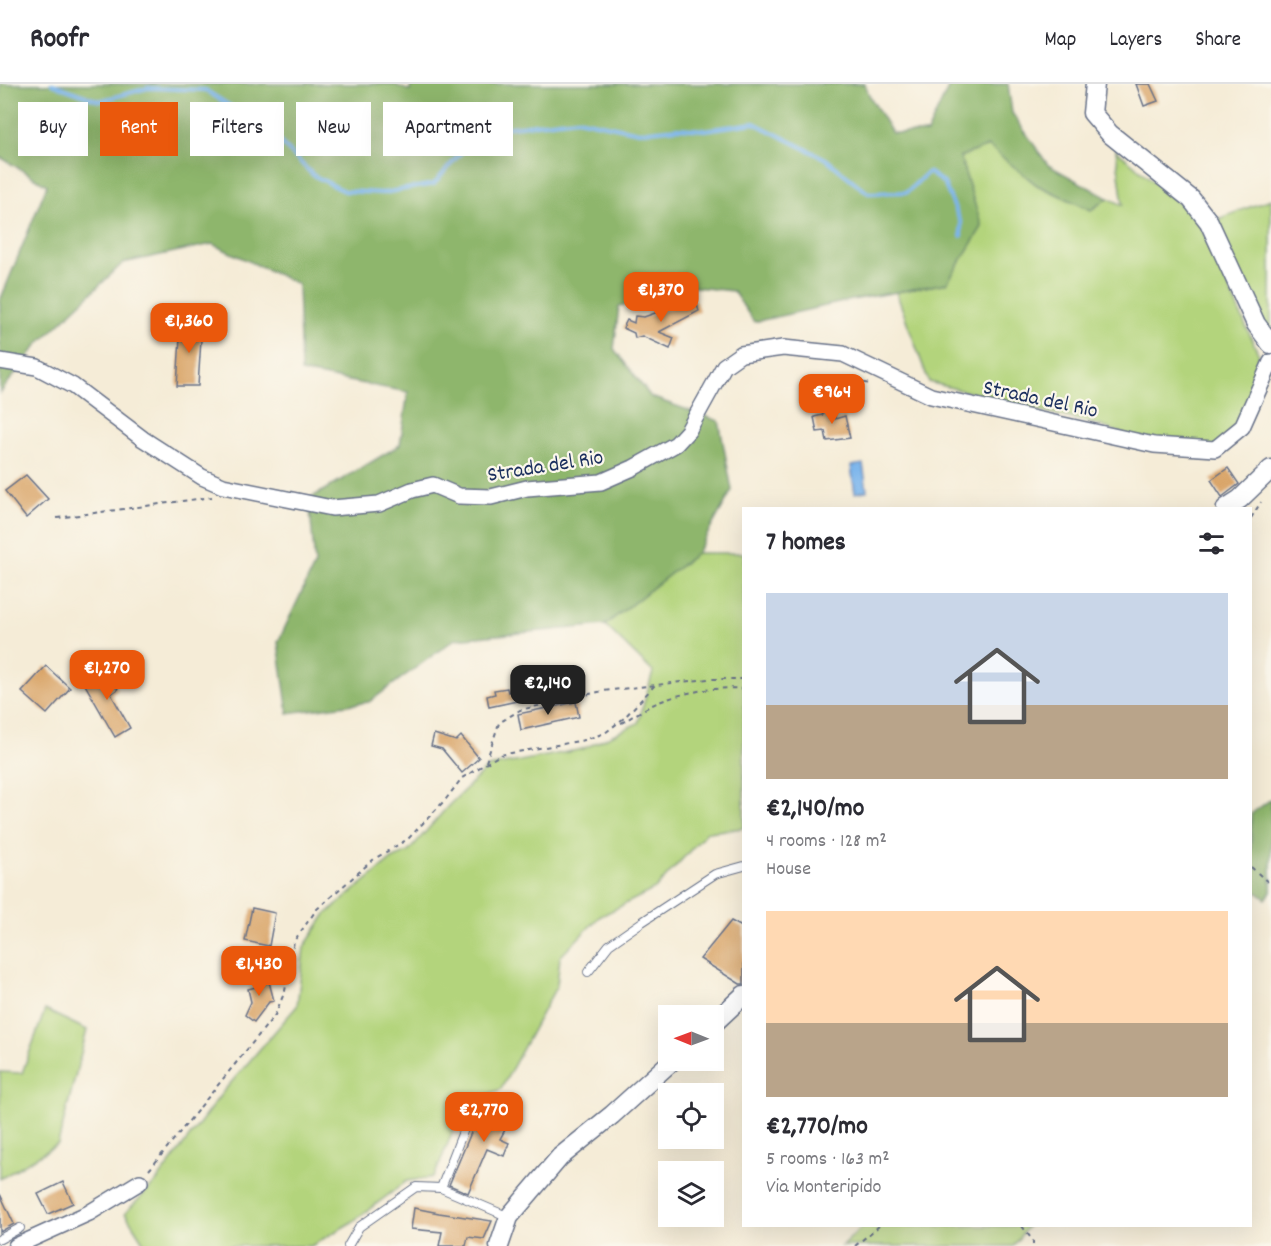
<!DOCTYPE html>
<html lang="en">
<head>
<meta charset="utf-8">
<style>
	:root { --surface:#fff; --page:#f2f2f3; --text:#2b2b33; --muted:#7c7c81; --line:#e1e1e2; --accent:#ea580c }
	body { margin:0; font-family:Dekko,sans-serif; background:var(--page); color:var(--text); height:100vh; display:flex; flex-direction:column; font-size:22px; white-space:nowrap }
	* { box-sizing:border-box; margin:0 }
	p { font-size:20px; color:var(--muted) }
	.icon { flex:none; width:33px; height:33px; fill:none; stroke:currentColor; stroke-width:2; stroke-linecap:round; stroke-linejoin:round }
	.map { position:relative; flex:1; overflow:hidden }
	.details { position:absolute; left:742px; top:423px; width:510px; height:720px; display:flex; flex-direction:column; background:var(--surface); border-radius:0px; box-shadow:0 6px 24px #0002 }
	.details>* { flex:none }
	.top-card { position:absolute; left:18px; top:18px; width:570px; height:54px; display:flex; gap:12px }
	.needle { width:39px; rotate:271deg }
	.fabs { position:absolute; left:658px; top:921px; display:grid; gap:12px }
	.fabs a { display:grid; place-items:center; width:66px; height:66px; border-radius:0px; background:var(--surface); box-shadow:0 6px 24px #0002; font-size:30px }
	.price { position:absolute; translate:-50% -51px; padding:0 14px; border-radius:12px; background:var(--accent); color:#fff; font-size:20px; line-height:39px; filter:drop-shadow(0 2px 3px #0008) }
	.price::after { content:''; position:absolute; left:50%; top:36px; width:18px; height:14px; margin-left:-9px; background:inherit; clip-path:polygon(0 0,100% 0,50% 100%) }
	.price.selected { background:#222; color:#fff }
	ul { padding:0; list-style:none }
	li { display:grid; align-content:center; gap:12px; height:318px; padding:0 24px }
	li span { display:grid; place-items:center; height:186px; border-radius:0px; color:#555 }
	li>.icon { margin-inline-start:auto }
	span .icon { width:108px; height:108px; fill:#fffc; stroke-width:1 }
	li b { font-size:26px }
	h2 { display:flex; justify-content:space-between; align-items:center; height:72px; padding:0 24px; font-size:26px }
	.chip { padding:0 21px; border-radius:0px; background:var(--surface); box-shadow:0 6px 24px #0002; font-size:21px; line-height:54px }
	.chip.selected { background:var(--accent); color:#fff }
	header { display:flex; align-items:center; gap:36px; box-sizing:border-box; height:84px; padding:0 30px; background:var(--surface); border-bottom:2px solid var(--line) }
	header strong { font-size:28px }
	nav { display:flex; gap:33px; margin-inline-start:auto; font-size:21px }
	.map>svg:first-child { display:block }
</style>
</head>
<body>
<header>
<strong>Roofr</strong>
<nav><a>Map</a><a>Layers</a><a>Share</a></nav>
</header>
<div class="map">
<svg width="1271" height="1162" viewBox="0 0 1271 1162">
	<rect width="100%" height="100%" fill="#fbf7ec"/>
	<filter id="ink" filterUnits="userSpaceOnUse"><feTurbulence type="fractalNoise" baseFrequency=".0167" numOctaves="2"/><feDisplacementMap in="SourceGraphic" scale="12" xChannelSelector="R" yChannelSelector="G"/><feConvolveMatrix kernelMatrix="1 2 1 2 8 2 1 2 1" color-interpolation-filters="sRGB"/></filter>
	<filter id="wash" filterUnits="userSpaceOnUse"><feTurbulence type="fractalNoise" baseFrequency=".008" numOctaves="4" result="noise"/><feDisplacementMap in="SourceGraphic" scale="24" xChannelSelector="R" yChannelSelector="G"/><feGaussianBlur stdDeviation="1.35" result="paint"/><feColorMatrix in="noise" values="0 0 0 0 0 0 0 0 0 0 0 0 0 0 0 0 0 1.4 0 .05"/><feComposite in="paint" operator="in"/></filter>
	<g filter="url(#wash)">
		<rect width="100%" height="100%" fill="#f5ecd7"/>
		<g fill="#b3d47c" stroke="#67826d" stroke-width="1.5">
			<path d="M 989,62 L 1037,101 L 1091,126 L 1108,114 L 1123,121 L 1116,66 L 1197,134 L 1259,271 L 1242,343 L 1215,365 L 1154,361 L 1098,341 L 929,298 L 896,208 L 947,199 L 959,72 Z"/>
			<path d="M 1271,115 L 1271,256 L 1210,138 Z"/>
			<path d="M 697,469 L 744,469 L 744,744 L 707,748 L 655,805 L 599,833 L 560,873 L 557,901 L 501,1005 L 464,1020 L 434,1093 L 407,1097 L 352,1138 L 311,1162 L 146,1162 L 125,1129 L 156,1098 L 222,1009 L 297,922 L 304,863 L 326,830 L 392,775 L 408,768 L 449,721 L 488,683 L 583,665 L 638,639 L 653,588 L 605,541 Z"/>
			<path d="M 45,926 L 87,946 L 58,1060 L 0,1095 L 0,988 L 22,989 Z"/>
			<path d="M 863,1142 L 1028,1142 L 1013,1162 L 842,1162 Z"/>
		</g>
		<g fill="#8eb66c" stroke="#547265" stroke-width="1.5">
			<path d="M 0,0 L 393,0 L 410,7 L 411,0 L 865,0 L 869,11 L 892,49 L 927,49 L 950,0 L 1008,0 L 1012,29 L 1048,81 L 1108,114 L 1091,126 L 1037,101 L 988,62 L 960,73 L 982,143 L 947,199 L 852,216 L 754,238 L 733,207 L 686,202 L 651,215 L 619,222 L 614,265 L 651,313 L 719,337 L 732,406 L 697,469 L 605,541 L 455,555 L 369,618 L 288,629 L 278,558 L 315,480 L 309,415 L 400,361 L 408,308 L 301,288 L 298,200 L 212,160 L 123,179 L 38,260 L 0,309 L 0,217 L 47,101 L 0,73 Z"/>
			<path d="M 1271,715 L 1271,808 L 1266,815 L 1251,804 L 1251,730 Z"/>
		</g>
		<path fill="#7bb5ec" stroke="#4b72a5" stroke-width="1.5" d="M 863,380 L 867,407 L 855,409 L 851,382 Z"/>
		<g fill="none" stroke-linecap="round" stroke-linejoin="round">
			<path stroke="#7bb5ec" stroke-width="4" d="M 52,0 L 99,17 L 148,4 L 205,6 L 268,46 L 313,91 L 344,107 L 383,109 L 434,100 L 464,65 L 495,45 L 577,35 L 639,48 L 678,44 L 705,46 L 754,39 L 826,75 L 868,109 L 907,108 L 928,88 L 944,99 L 961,139 L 961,152"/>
		</g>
		<g id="blocks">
			<g fill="#d9a468">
				<path d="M 1136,0 L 1150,0 L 1158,17 L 1144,22 Z"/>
				<path d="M 695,215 L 699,227 L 659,248 L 674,254 L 670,265 L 642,252 L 635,254 L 634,249 L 623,244 L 627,236 L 634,239 L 635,232 L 644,233 Z"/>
				<path d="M 181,238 L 202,240 L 198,302 L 177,302 Z"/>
				<path d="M 834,322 L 835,335 L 845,332 L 850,354 L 827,357 L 825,347 L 817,348 L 814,333 L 823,331 L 822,323 Z"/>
				<path d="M 1228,384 L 1239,400 L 1222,413 L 1211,396 Z"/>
				<path d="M 26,391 L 48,415 L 26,434 L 5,407 Z"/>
				<path d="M 46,582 L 70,604 L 47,630 L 22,608 Z"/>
				<path d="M 105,584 L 118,605 L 111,610 L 130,644 L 115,653 L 83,597 Z"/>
				<path d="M 507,604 L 508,608 L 515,606 L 517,617 L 489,623 L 487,612 L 495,610 L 494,606 Z"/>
				<path d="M 576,618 L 579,633 L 521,646 L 518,630 Z"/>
				<path d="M 434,650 L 456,657 L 461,652 L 479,674 L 462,689 L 442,665 L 431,662 Z"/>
				<path d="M 252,824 L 275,829 L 269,862 L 245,857 Z"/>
				<path d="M 731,837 L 744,844 L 744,900 L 740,900 L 700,875 Z"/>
				<path d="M 267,890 L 274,917 L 269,918 L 254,938 L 245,931 L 251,918 L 248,905 L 256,903 L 254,894 Z"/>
				<path d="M 497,1011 L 518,1022 L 500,1055 L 509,1059 L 504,1072 L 487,1065 L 468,1109 L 449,1101 L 473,1044 L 480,1047 Z"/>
				<path d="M 63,1098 L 73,1119 L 48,1130 L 38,1110 Z"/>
				<path d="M 0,1110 L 14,1140 L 0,1148 Z"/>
				<path d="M 414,1124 L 439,1129 L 492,1137 L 484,1155 L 468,1153 L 466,1162 L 439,1162 L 442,1148 L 411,1145 Z"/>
			</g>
		</g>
	</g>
	<g filter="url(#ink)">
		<use href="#blocks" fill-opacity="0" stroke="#677188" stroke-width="1.5"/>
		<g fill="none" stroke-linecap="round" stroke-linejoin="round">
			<g stroke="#677188" stroke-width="10">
				<g id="service">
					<path d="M 588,888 L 609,861 L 642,838 L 715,790 L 744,782"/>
					<path d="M 441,1104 L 471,1027"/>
					<path d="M 0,1155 L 20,1144"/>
					<path d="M 348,1162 L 359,1143 L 416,1103 L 441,1104 L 509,1133"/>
				</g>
			</g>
			<g stroke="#677188" stroke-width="18">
				<g id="minor">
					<path d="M 0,277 L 37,283 L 73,302 L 143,355 L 202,393 L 223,402 L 332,424 L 379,420 L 412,406 L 433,401 L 459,412 L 491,413 L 527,404 L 601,398 L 633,384 L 676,360 L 688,347 L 724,282 L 741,270 L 783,264 L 843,270 L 931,312 L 1154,361 L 1215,365 L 1242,343 L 1271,278"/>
					<path d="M 16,1162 L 89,1129 L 140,1098"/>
				</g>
			</g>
			<g stroke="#677188" stroke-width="21">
				<g id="tertiary">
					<path d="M 1095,0 L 1092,29 L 1110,50 L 1191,115 L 1209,138 L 1256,240 L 1271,260"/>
					<path d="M 1226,424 L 1240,415 L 1271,385"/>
					<path d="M 714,939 L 744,911"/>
					<path d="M 499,1162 L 509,1133 L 560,1073 L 612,1031 L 673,976"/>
				</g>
			</g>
			<g stroke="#677188" stroke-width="2" stroke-dasharray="4.5 4.5" stroke-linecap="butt">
				<path d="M 814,312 C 839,295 840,294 870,300"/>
				<path d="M 57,434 L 212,413"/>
				<path d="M 1251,434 L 1261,418"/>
				<path d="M 621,639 C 634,632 646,623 659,618 C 685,608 716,602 744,605"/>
				<path d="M 486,678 L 499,639 L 520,626 L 603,607 L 708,595 L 744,595"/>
				<path d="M 1251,783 L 1271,801"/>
				<path d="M 149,1086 L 275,931 L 285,907 L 294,857 L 317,825 L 374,775 L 408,755 L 446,715 L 462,694 L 500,671 L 585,656 L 605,649 L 624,634 L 655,601"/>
				<path d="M 1022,1142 L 1033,1157 L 1033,1162"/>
				<path d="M 855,1162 L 879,1142"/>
			</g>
			<use href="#service" stroke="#fff" stroke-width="8"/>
			<use href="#minor" stroke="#fff" stroke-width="15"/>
			<use href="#tertiary" stroke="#fff" stroke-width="18"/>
		</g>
	</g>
	<g text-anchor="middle" stroke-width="4.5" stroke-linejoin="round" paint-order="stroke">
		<g font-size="22" fill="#1b2f5e" stroke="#fbf7ec">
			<text transform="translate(1041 313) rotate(12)" y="8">Strada del Rio</text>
			<text transform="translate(545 380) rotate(-9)" y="8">Strada del Rio</text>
		</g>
	</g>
</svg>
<div class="fabs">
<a><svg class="needle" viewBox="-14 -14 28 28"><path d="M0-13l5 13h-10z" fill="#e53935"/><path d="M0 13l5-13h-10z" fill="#7c7c81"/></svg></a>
<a><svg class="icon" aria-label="locate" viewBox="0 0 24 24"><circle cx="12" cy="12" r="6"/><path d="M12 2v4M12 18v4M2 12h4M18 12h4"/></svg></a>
<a><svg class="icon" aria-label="layers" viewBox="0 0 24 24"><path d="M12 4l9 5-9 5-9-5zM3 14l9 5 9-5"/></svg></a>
</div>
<b class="price" style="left:661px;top:239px">€1,370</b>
<b class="price" style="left:189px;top:270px">€1,360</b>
<b class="price" style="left:832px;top:341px">€964</b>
<b class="price" style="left:107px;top:617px">€1,270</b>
<b class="price selected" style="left:548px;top:632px">€2,140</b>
<b class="price" style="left:259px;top:913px">€1,430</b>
<b class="price" style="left:484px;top:1059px">€2,770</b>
<div class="top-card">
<a class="chip">Buy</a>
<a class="chip selected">Rent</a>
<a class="chip">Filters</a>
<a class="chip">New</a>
<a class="chip">Apartment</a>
</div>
<section class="details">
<h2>7 homes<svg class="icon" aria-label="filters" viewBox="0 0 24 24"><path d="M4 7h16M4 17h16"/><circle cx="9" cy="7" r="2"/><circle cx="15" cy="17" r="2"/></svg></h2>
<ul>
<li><span style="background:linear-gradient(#c9d6e8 60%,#b9a48a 0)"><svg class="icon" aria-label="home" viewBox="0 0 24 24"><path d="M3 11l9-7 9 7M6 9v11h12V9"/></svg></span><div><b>€2,140/mo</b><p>4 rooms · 128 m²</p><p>House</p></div></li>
<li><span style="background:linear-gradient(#ffd9b3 60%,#b9a48a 0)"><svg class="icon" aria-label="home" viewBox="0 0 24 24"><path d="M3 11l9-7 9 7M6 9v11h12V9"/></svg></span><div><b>€2,770/mo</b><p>5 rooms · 163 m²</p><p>Via Monteripido</p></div></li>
</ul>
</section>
</div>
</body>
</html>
